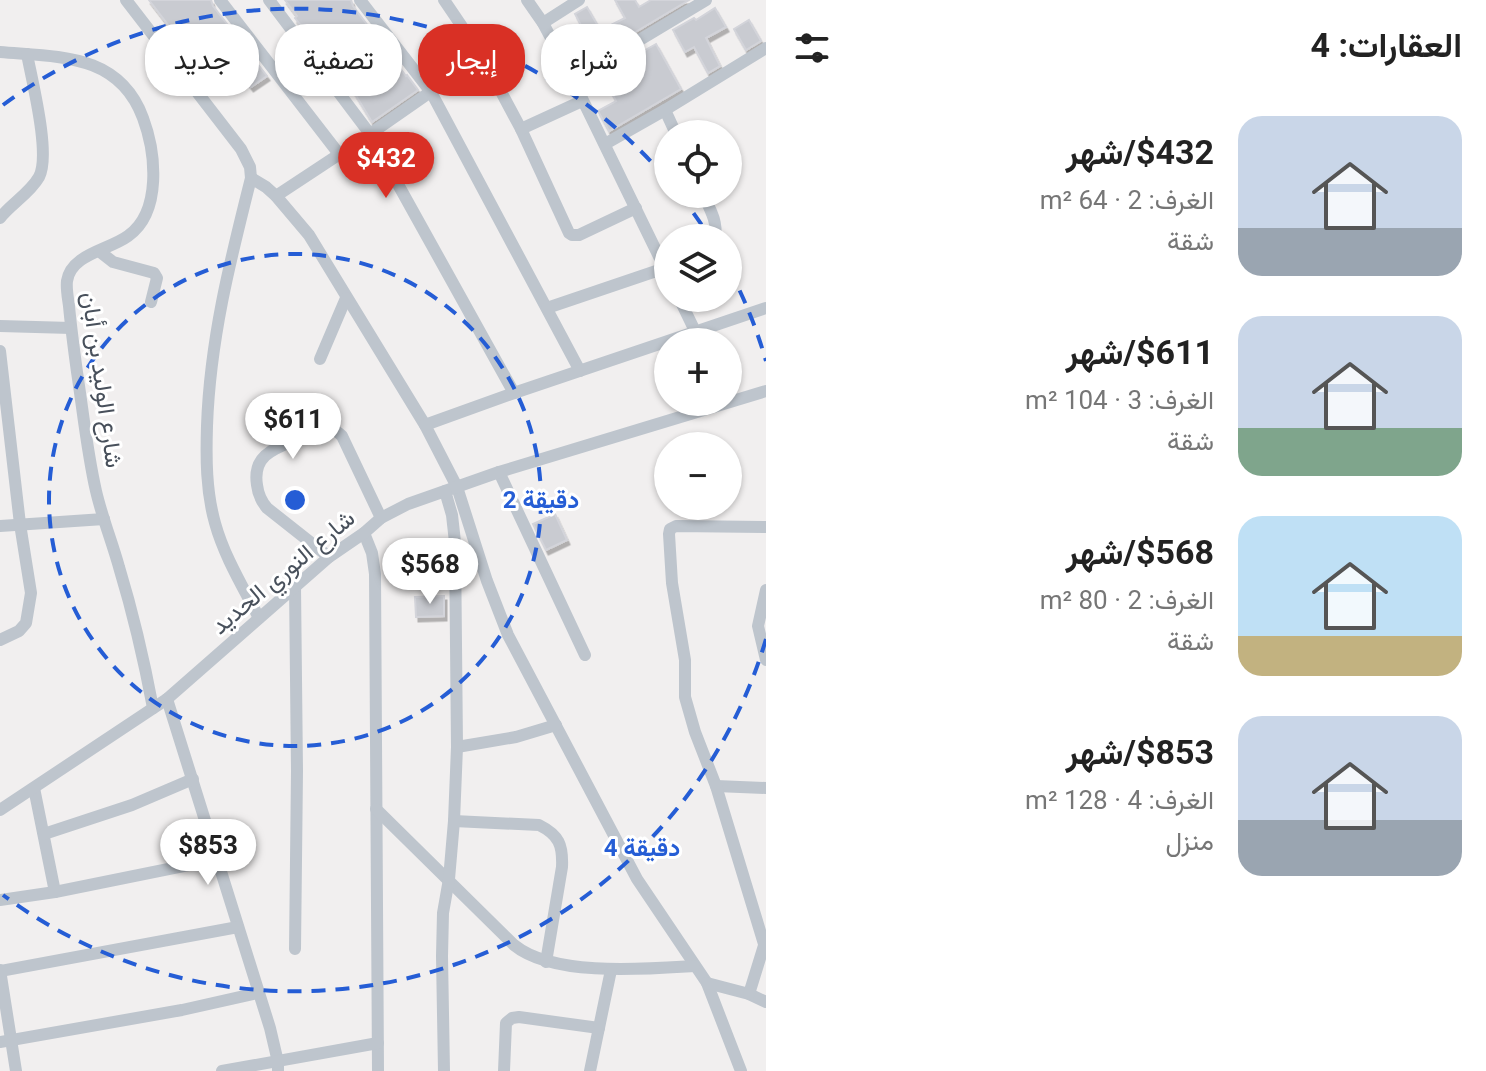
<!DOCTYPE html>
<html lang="ar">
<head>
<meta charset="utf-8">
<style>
	:root { --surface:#fff; --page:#f2f2f2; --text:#222; --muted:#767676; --accent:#d93025 }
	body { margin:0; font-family:Roboto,Vazirmatn,sans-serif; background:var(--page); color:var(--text); direction:rtl; height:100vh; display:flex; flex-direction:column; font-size:30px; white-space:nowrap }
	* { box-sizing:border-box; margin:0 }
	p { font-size:26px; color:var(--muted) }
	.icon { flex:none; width:44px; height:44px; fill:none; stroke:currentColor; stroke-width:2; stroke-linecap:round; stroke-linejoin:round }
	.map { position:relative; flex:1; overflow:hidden; direction:ltr }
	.side { display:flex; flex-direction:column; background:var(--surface); width:720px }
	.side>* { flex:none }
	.top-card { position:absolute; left:24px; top:24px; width:622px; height:72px; direction:rtl; display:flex; gap:16px }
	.tools { position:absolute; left:654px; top:120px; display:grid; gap:16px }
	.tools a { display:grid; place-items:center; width:88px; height:88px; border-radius:50%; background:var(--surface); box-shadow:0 2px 6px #0004; font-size:40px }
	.price { position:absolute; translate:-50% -68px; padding:0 18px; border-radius:28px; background:#fff; color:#222; font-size:26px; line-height:52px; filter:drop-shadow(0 2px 4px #0008) }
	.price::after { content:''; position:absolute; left:50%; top:48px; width:24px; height:18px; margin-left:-12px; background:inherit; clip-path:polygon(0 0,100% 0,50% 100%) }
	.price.active { background:var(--accent); color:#fff }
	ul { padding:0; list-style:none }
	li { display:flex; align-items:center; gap:24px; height:200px; padding:0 24px }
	li span { display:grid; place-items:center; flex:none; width:224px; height:160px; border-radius:24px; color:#555 }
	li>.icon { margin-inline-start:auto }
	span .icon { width:96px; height:96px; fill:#fffc; stroke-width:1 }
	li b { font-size:34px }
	h2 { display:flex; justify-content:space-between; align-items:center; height:96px; padding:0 24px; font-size:34px }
	.tag { padding:0 28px; border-radius:32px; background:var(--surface); box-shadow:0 2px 6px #0004; font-size:28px; line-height:72px }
	.tag.active { background:var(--accent); color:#fff }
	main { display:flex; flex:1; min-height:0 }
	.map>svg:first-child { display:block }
</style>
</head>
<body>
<main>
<section class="side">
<h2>العقارات: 4<svg class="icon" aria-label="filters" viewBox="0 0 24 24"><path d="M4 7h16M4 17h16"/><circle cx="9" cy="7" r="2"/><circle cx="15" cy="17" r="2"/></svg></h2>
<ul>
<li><span style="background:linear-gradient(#c9d6e8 70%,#9aa5b1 0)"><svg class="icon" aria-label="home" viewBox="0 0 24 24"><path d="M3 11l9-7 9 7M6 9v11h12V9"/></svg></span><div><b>$432/شهر</b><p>الغرف: 2 · 64 m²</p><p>شقة</p></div></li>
<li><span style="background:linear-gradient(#c9d6e8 70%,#7fa58c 0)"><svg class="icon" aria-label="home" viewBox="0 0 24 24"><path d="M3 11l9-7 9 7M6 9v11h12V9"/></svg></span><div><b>$611/شهر</b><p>الغرف: 3 · 104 m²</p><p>شقة</p></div></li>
<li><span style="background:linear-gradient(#bfe0f5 75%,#c2b280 0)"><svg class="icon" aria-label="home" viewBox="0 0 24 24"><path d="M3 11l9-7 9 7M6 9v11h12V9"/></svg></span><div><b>$568/شهر</b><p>الغرف: 2 · 80 m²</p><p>شقة</p></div></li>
<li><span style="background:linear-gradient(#c9d6e8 65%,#9aa5b1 0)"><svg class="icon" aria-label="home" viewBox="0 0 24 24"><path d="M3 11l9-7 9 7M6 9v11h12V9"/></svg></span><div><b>$853/شهر</b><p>الغرف: 4 · 128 m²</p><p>منزل</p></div></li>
</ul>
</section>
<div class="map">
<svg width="766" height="1071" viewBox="0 0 766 1071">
	<defs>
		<filter id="shadow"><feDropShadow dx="2.5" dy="4.5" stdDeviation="0" flood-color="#0004"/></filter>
	</defs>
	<rect width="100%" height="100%" fill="#f1efef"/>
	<g fill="#c9cbd1" stroke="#d3d4da" stroke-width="2" filter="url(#shadow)">
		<path d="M 149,0 L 211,0 L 213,6 L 238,38 L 199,65 Z"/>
		<path d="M 285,0 L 351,0 L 353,6 L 406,76 L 407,75 L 418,90 L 372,122 L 349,84 L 347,86 L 335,68 L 333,69 L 308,37 L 309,36 L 295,18 L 297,16 Z"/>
		<path d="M 615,0 L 635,0 L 639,7 L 651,0 L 689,0 L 617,43 L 607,27 L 625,18 Z"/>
		<path d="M 587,7 L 598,26 L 585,33 L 575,14 Z"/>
		<path d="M 715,8 L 726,27 L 706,38 L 720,66 L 708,73 L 694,47 L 685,52 L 673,30 L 694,18 L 696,20 Z"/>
		<path d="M 749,20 L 761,41 L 746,50 L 734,29 Z"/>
		<path d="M 656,44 L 681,89 L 609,131 L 598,111 L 616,101 L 602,75 L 623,64 L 626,61 L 626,59 L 638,51 L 640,53 Z"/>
		<path d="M 256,62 L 267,76 L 251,87 L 240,73 Z"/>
		<path d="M 555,514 L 567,540 L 546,550 L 533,524 Z"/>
		<path d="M 444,596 L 444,616 L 416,617 L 415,597 Z"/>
	</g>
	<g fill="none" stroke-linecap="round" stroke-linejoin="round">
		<g stroke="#bec5cd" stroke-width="12">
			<path d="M 126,0 L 241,149 L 250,167 L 251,178 C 230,261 210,340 207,426 C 206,458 206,491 215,523 C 224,556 243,587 259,618"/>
			<path d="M 220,0 L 339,154"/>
			<path d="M 269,0 L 370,134 L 514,393"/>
			<path d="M 360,0 L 431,92 L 580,371"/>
			<path d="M 444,0 L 482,56 L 521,129 L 569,233 L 572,235 L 579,235 L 636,208"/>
			<path d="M 527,0 L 543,23 L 573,80 L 668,275"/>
			<path d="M 543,23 L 579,0"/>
			<path d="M 0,52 C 58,57 119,53 143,118 C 156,153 162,212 128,236 C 109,250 71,254 67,281 C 66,289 68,298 69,306 C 71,328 74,350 77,372 C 83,411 87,452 96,491 C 102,517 112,542 119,567 C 133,613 144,660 153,708"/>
			<path d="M 573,80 L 706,0"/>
			<path d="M 665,110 L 676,134"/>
			<path d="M 521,129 L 582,101"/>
			<path d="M 605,144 L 665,110 L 766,48"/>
			<path d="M 251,178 L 266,187 L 276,196 L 309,235 L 425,425 L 457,487 L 487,581 L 508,635 L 637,879 L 707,983 L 741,1071"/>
			<path d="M 703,194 C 710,209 718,222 715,238"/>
			<path d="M 276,196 L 370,134 L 482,56"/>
			<path d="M 0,218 C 11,204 30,193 39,177 C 51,155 32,81 27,54"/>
			<path d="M 99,251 L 113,262 L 154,273 L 157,278 L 151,302"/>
			<path d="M 679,298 L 695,331"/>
			<path d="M 547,308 L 668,267"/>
			<path d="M 0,326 L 71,328"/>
			<path d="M 0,351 L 20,524 L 31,593 L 26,623 L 19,631 L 0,640"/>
			<path d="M 320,359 L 346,298"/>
			<path d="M 425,425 L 514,393 L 766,308"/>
			<path d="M 499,472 L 585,655"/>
			<path d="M 0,526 L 104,519"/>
			<path d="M 364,533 L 372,553 L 375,574 L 378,1071"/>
			<path d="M 329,557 L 267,508 C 261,501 258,494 257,485 C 252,454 276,448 300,438 C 309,435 321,427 331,429 C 335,430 339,433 342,436 L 381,518"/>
			<path d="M 295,586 L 297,771 L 295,949"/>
			<path d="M 766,590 L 758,626 L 766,660"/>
			<path d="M 167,699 L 270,1028 L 278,1062 L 278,1071"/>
			<path d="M 457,747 L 516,737 L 556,725"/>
			<path d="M 716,786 L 766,788"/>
			<path d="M 34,788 L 55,892"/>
			<path d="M 376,809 L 514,945 C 553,977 646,969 694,966"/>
			<path d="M 0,810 L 167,699 L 329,557 L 364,533 L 381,518 L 408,504 L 499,472 L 766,391"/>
			<path d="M 454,821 L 539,825 C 559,835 563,845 562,867 L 546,962"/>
			<path d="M 44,834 L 132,805 L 193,779"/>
			<path d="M 0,900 L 55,892 L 218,859"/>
			<path d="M 764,944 L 716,786 L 695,732 L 685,697 L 685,660 L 672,583 L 669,534 L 670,529 L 676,526 L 766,527"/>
			<path d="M 0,970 L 16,1071"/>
			<path d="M 0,971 L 238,927"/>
			<path d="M 707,983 L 749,994 L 766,1002"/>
			<path d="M 749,994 L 766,939"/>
			<path d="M 0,1042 L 182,1010 L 258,993"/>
			<path d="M 222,1071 L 378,1043"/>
			<path d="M 444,1071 L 442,956 L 443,913 L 449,879 L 454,821 L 457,747 L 455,542 L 452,515 L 445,491"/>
			<path d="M 504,1071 L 506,1023 L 512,1018 L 519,1017 L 599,1028"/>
			<path d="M 590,1071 L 611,970"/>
		</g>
	</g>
	<g fill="none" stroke="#255dd5" stroke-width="4" stroke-dasharray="14 10">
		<circle cx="295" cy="500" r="246"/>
		<path d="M766 639A491 491 0 0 1 3 895M3 105A491 491 0 0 1 666 178M679 194A491 491 0 0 1 709 236M729 269A491 491 0 0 1 766 361"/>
	</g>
	<g text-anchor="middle" stroke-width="6" stroke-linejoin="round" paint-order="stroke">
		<g font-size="24" fill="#48505b" stroke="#fff">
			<text transform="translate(102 380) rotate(82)" y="8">شارع الوليد بن أبان</text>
			<text transform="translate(283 572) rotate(-40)" y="8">شارع النوري الحديد</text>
		</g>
	</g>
	<circle cx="295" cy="500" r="12" fill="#255dd5" stroke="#fff" stroke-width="4"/>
	<g font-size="24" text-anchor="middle" font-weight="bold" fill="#255dd5" stroke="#fff" stroke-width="6" stroke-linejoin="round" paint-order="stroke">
		<text x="541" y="508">2 دقيقة</text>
		<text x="642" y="856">4 دقيقة</text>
	</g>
</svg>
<div class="tools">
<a><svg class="icon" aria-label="locate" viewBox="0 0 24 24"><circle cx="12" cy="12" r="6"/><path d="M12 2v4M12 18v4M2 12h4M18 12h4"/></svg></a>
<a><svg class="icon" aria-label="layers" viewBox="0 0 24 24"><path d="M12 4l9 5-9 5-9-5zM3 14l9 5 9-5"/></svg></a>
<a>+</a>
<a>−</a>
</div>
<b class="price active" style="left:386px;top:200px">$432</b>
<b class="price" style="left:293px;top:461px">$611</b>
<b class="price" style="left:430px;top:606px">$568</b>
<b class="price" style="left:208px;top:887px">$853</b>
<div class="top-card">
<a class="tag">شراء</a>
<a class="tag active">إيجار</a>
<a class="tag">تصفية</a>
<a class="tag">جديد</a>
</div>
</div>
</main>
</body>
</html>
